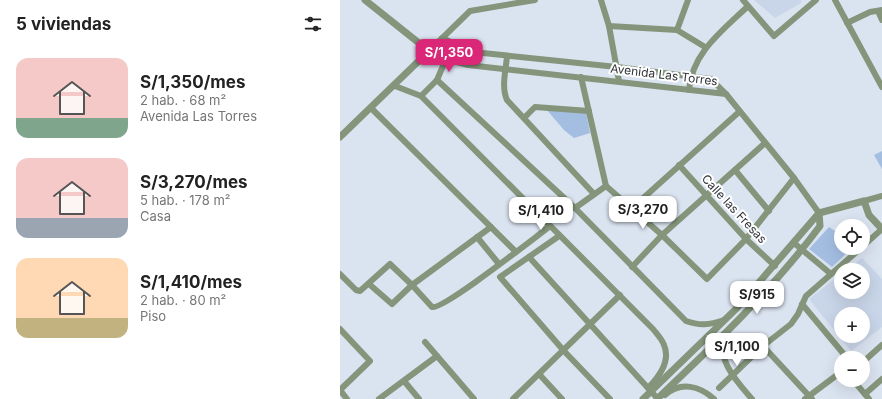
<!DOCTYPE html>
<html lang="es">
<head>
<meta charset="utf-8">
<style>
	:root { --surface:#fff; --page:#f6f6f6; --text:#222; --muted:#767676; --accent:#db2777 }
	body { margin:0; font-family:Inter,sans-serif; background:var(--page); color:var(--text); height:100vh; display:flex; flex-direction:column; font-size:15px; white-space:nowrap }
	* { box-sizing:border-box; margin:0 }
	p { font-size:13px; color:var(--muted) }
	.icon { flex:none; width:22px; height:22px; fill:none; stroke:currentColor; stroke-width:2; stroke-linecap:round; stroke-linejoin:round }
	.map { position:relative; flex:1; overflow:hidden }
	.sheet { display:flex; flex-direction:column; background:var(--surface); width:340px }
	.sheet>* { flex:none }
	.controls { position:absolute; left:494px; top:219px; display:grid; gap:8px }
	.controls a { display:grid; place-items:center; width:36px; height:36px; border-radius:50%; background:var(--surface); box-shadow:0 4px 16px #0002; font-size:20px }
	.price { position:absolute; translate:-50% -34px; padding:0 9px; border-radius:8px; background:#fff; color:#222; font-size:13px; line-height:26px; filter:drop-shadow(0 1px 2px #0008) }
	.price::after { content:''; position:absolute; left:50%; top:24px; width:12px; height:9px; margin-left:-6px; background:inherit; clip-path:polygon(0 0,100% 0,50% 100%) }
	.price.active { background:var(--accent); color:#fff }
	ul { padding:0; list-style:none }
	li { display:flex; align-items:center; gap:12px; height:100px; padding:0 16px }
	li span { display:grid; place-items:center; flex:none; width:112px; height:80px; border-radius:12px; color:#555 }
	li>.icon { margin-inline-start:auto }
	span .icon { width:48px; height:48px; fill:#fffc; stroke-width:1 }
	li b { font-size:17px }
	h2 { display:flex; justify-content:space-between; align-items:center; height:48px; padding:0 16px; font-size:17px }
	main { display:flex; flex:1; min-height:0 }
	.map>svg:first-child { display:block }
</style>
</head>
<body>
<main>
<section class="sheet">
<h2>5 viviendas<svg class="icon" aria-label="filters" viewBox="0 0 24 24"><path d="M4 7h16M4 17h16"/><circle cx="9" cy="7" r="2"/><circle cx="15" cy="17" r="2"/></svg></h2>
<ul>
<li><span style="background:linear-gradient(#f6c9c9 75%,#7fa58c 0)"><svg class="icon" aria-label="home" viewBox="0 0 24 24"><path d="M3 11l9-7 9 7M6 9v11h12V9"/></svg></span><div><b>S/1,350/mes</b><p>2 hab. · 68 m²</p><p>Avenida Las Torres</p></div></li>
<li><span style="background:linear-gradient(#f6c9c9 75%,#9aa5b1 0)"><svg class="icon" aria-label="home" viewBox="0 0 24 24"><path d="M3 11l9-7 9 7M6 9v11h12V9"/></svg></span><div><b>S/3,270/mes</b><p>5 hab. · 178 m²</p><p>Casa</p></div></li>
<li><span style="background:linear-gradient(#ffd9b3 75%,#c2b280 0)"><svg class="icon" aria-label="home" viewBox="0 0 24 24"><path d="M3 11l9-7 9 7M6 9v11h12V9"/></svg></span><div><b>S/1,410/mes</b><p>2 hab. · 80 m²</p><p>Piso</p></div></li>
</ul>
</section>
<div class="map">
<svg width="542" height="399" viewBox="0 0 542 399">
	<rect width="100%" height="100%" fill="#dae3f0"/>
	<g fill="#c9d6e9" fill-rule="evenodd">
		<path d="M 414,0 L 461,0 L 461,3 L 435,18 Z"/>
		<path d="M 522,258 L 542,279 L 542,327 L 511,351 L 469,299 L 501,274 L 501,292 L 523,292 L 523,270 L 506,270 ZM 501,314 L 523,314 L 523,336 L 501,336 Z"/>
	</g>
	<g fill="#a4bee2">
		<path d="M 206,109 L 246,112 L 250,133 L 234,138 L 224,130 Z"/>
		<path d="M 542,151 L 542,169 L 534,155 Z"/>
		<path d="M 489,227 L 501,235 L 501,248 L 512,248 L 492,267 L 469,249 Z"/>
	</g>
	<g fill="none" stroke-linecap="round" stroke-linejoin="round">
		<g stroke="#84957b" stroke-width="6">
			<path d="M 195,0 L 130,11 L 89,51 L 106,59 L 128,65 L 386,94"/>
			<path d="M 261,0 L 269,26 L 279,81"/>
			<path d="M 403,0 L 434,36 L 476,0"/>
			<path d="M 495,0 L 542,87"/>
			<path d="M 538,11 L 542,20"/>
			<path d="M 507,23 L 530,12 L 542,10"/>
			<path d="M 269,26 L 337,30 L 365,47"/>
			<path d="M 337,30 L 348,0"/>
			<path d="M 102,38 L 133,52 L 277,67 L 371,79 L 386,94 L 454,178 L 479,213"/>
			<path d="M 167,56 C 166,70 161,87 167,100 L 254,194"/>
			<path d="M 241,77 L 266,186"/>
			<path d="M 97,80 L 235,208 L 346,321 C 360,326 369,325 384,320"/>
			<path d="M 55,86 L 81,96 L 313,329 C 317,334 322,339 324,345 C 331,361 319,377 308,388"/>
			<path d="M 349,90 C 352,53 382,31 407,7"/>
			<path d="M 81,96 L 97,80 L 106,59"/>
			<path d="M 31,108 L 176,252"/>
			<path d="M 184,118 L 195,107 L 249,111"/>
			<path d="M 339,165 L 406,239 L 435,266"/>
			<path d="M 395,170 L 429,211"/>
			<path d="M 524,201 L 542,196"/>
			<path d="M 235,208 L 266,186 L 322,235 L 367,279 L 406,239 L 454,178"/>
			<path d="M 291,209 L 399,112"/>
			<path d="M 219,236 L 160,277 L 224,351 L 270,399"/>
			<path d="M 137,237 L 159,264"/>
			<path d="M 454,243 L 491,274"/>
			<path d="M 523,246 L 542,229"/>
			<path d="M 189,257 L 318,399"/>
			<path d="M 292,267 L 322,235 L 425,143"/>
			<path d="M 0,274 L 16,290 L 20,291 L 50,264 L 72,285 L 151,227"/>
			<path d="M 29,284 L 52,304 L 72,285 L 92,307 C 103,310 194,238 209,227"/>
			<path d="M 462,304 L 507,358"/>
			<path d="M 0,329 L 30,361 L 0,390"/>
			<path d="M 387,333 C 373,357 397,382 412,399"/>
			<path d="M 85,342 L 134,399"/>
			<path d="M 423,346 L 472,399"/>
			<path d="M 523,362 L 542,345"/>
			<path d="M 199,374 L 222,399"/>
			<path d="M 513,380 L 529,399"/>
			<path d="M 64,381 L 79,399"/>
			<path d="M 379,388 L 423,346 L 451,324 L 458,314 L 466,296 L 521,248"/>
			<path d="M 0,390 L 7,399"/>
			<path d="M 525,394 L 542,379"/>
			<path d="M 325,395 C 341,381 360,386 374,399"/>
			<path d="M 39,399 L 97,356"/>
			<path d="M 173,399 L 280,295"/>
			<path d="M 465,399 L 501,372"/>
		</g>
		<g stroke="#84957b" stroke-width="7">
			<path d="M 0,137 L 89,51 L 25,0"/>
			<path d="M 303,399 L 396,309 L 479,213 L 524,201 L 529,215 L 542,229"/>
			<path d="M 317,399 C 375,344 433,289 480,226 L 479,213"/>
		</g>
	</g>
	<g text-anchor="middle" stroke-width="4" stroke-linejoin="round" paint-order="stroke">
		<g font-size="12" fill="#31353a" stroke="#fff">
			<text transform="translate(324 75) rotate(7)" y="4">Avenida Las Torres</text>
			<text transform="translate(394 209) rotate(47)" y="4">Calle las Fresas</text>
		</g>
	</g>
</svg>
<div class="controls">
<a><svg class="icon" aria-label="locate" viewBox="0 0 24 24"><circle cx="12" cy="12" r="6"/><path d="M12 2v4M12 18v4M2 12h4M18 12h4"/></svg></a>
<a><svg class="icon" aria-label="layers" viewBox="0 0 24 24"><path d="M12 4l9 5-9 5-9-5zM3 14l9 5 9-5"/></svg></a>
<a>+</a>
<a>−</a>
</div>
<b class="price active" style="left:109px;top:73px">S/1,350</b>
<b class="price" style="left:303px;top:230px">S/3,270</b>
<b class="price" style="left:201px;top:231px">S/1,410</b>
<b class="price" style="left:417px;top:315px">S/915</b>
<b class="price" style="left:397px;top:367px">S/1,100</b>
</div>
</main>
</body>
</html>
